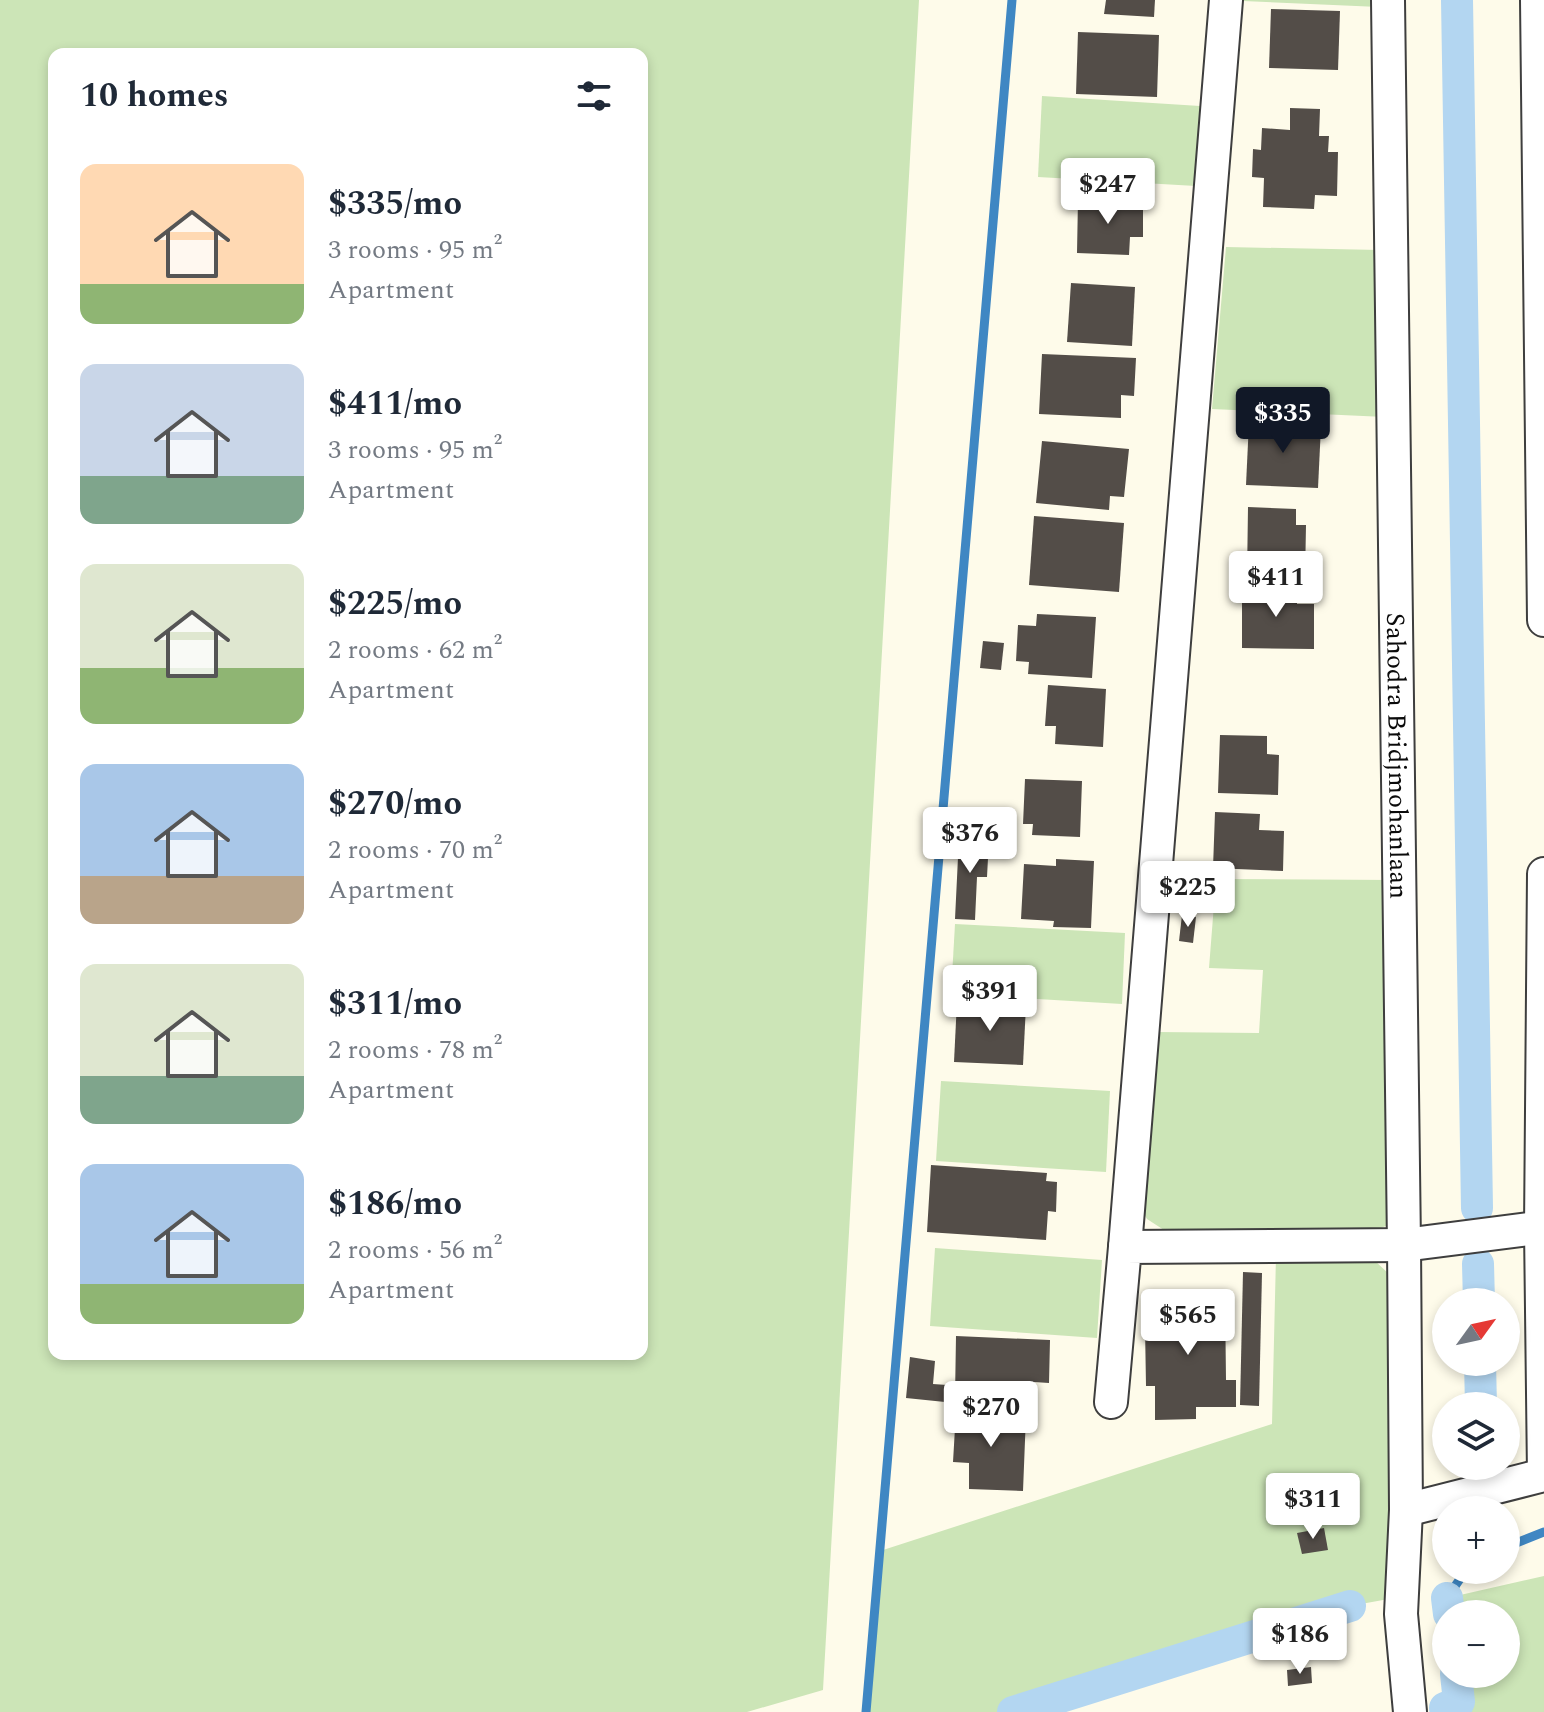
<!DOCTYPE html>
<html lang="en">
<head>
<meta charset="utf-8">
<style>
	:root { --surface:#fff; --page:#f2f2f3; --text:#1f2937; --muted:#747a83; --accent:#111827 }
	body { margin:0; font-family:Spectral,serif; background:var(--page); color:var(--text); height:100vh; display:flex; flex-direction:column; font-size:30px; white-space:nowrap }
	* { box-sizing:border-box; margin:0 }
	p { font-size:26px; color:var(--muted) }
	.icon { flex:none; width:44px; height:44px; fill:none; stroke:currentColor; stroke-width:2; stroke-linecap:round; stroke-linejoin:round }
	.map { position:relative; flex:1; overflow:hidden }
	.drawer { position:absolute; left:48px; top:48px; width:600px; height:1312px; display:flex; flex-direction:column; background:var(--surface); border-radius:16px; box-shadow:0 4px 12px #0003 }
	.drawer>* { flex:none }
	.needle { width:52px; rotate:57deg }
	.controls { position:absolute; left:1432px; top:1288px; display:grid; gap:16px }
	.controls a { display:grid; place-items:center; width:88px; height:88px; border-radius:50%; background:var(--surface); box-shadow:0 4px 12px #0003; font-size:40px }
	.price { position:absolute; translate:-50% -68px; padding:0 18px; border-radius:8px; background:#fff; color:#222; font-size:26px; line-height:52px; filter:drop-shadow(0 2px 4px #0008) }
	.price::after { content:''; position:absolute; left:50%; top:48px; width:24px; height:18px; margin-left:-12px; background:inherit; clip-path:polygon(0 0,100% 0,50% 100%) }
	.price.current { background:var(--accent); color:#fff }
	ul { padding:0; list-style:none }
	li { display:flex; align-items:center; gap:24px; height:200px; padding:0 32px }
	li span { display:grid; place-items:center; flex:none; width:224px; height:160px; border-radius:16px; color:#555 }
	li>.icon { margin-inline-start:auto }
	span .icon { width:96px; height:96px; fill:#fffc; stroke-width:1 }
	li b { font-size:34px }
	h2 { display:flex; justify-content:space-between; align-items:center; height:96px; padding:0 32px; font-size:34px }
	.map>svg:first-child { display:block }
</style>
</head>
<body>
<div class="map">
<svg width="1544" height="1712" viewBox="0 0 1544 1712">
	<rect width="100%" height="100%" fill="#fefbea"/>
	<g fill="#cce5b7" fill-rule="evenodd">
		<path d="M 0,0 L 919,0 L 823,1690 L 747,1712 L 0,1712 ZM 54,54 L 642,54 L 642,1354 L 54,1354 Z"/>
		<path d="M 1243,0 L 1379,0 L 1379,7 L 1243,1 Z"/>
		<path d="M 1042,96 L 1200,106 L 1196,186 L 1038,177 Z"/>
		<path d="M 1226,247 L 1380,250 L 1385,417 L 1212,409 Z"/>
		<path d="M 1216,879 L 1393,880 L 1392,1206 L 1386,1226 L 1367,1233 L 1167,1232 L 1147,1219 L 1138,1204 L 1157,1032 L 1259,1033 L 1263,970 L 1209,968 Z"/>
		<path d="M 955,924 L 1125,933 L 1122,1004 L 951,994 Z"/>
		<path d="M 941,1081 L 1110,1091 L 1106,1172 L 936,1161 Z"/>
		<path d="M 935,1248 L 1102,1260 L 1097,1338 L 930,1326 Z"/>
		<path d="M 1276,1256 L 1374,1260 L 1389,1274 L 1394,1598 L 1350,1606 L 1013,1712 L 866,1712 L 880,1551 L 1272,1424 Z"/>
		<path d="M 1544,1576 L 1544,1712 L 1463,1712 L 1459,1702 L 1456,1674 L 1506,1674 L 1506,1614 L 1449,1614 L 1447,1598 Z"/>
	</g>
	<g fill="none" stroke-linecap="round" stroke-linejoin="round">
		<g stroke="#3f87c3" stroke-width="9">
			<path d="M 1506,1547 L 1544,1532"/>
			<path d="M 1447,1598 L 1466,1570"/>
			<path d="M 866,1712 L 1012,0"/>
		</g>
		<g stroke="#b3d6f1" stroke-width="32">
			<path d="M 1457,0 L 1477,1208"/>
			<path d="M 1478,1264 L 1479,1302"/>
			<path d="M 1480,1362 L 1481,1406"/>
			<path d="M 1447,1598 L 1449,1614"/>
			<path d="M 1445,1708 L 1459,1702 L 1456,1674"/>
			<path d="M 1013,1712 L 1350,1606"/>
		</g>
	</g>
	<g fill="#534d48">
		<path d="M 1106,0 L 1155,0 L 1154,17 L 1104,14 Z"/>
		<path d="M 1271,9 L 1340,11 L 1338,70 L 1269,68 Z"/>
		<path d="M 1078,32 L 1159,35 L 1157,97 L 1076,94 Z"/>
		<path d="M 1290,108 L 1320,109 L 1319,136 L 1329,136 L 1328,152 L 1338,152 L 1337,196 L 1315,195 L 1314,209 L 1263,207 L 1264,178 L 1252,177 L 1253,149 L 1261,150 L 1262,128 L 1290,130 Z"/>
		<path d="M 1078,199 L 1143,201 L 1143,237 L 1130,237 L 1129,255 L 1077,253 Z"/>
		<path d="M 1071,283 L 1135,287 L 1132,346 L 1067,342 Z"/>
		<path d="M 1042,354 L 1136,358 L 1134,396 L 1121,395 L 1121,418 L 1039,414 Z"/>
		<path d="M 1249,422 L 1321,426 L 1318,488 L 1246,485 Z"/>
		<path d="M 1042,441 L 1129,449 L 1124,497 L 1110,496 L 1109,510 L 1036,503 Z"/>
		<path d="M 1248,507 L 1296,509 L 1296,525 L 1306,525 L 1305,579 L 1247,577 Z"/>
		<path d="M 1034,516 L 1124,523 L 1119,592 L 1029,585 Z"/>
		<path d="M 1242,586 L 1297,587 L 1297,604 L 1314,604 L 1314,649 L 1242,648 Z"/>
		<path d="M 1037,614 L 1096,617 L 1092,678 L 1028,674 L 1029,662 L 1016,661 L 1018,625 L 1036,626 Z"/>
		<path d="M 983,641 L 1004,643 L 1001,670 L 980,668 Z"/>
		<path d="M 1048,685 L 1106,689 L 1103,747 L 1055,744 L 1056,726 L 1045,726 Z"/>
		<path d="M 1220,735 L 1267,736 L 1267,754 L 1279,755 L 1278,795 L 1218,793 Z"/>
		<path d="M 1025,779 L 1082,781 L 1080,837 L 1032,835 L 1033,824 L 1023,824 Z"/>
		<path d="M 1215,812 L 1260,814 L 1259,830 L 1284,831 L 1283,871 L 1213,868 Z"/>
		<path d="M 959,837 L 989,839 L 987,877 L 977,877 L 975,920 L 955,919 Z"/>
		<path d="M 1056,859 L 1094,861 L 1091,928 L 1053,927 L 1054,921 L 1021,919 L 1024,864 L 1056,866 Z"/>
		<path d="M 1182,915 L 1196,917 L 1193,943 L 1179,941 Z"/>
		<path d="M 957,1001 L 1026,1005 L 1023,1065 L 954,1062 Z"/>
		<path d="M 931,1165 L 1047,1173 L 1046,1181 L 1057,1182 L 1056,1212 L 1048,1211 L 1046,1240 L 927,1232 Z"/>
		<path d="M 1243,1272 L 1262,1273 L 1259,1406 L 1240,1405 Z"/>
		<path d="M 1153,1297 L 1225,1297 L 1226,1380 L 1236,1380 L 1236,1407 L 1196,1407 L 1196,1419 L 1155,1420 L 1155,1386 L 1146,1386 L 1145,1327 L 1153,1327 Z"/>
		<path d="M 956,1336 L 1050,1340 L 1049,1383 L 1034,1382 L 1033,1399 L 955,1397 Z"/>
		<path d="M 910,1357 L 935,1361 L 933,1384 L 947,1385 L 945,1402 L 906,1398 Z"/>
		<path d="M 956,1411 L 1026,1415 L 1023,1491 L 969,1489 L 969,1463 L 953,1462 Z"/>
		<path d="M 1324,1528 L 1328,1550 L 1302,1554 L 1297,1533 Z"/>
		<path d="M 1311,1667 L 1312,1683 L 1288,1686 L 1287,1670 Z"/>
	</g>
	<g fill="none" stroke-linecap="round" stroke-linejoin="round">
		<g stroke="#3e3e3e" stroke-width="36">
			<g id="minor">
				<path id="s1" d="M 1388,0 L 1404,1245 L 1406,1510 L 1401,1614 L 1410,1712"/>
				<path d="M 1537,0 L 1544,620"/>
				<path d="M 1125,1247 L 1226,0"/>
				<path d="M 1111,1402 L 1125,1247 L 1404,1245 L 1544,1227"/>
				<path d="M 1544,1475 L 1541,1228 L 1544,874"/>
				<path d="M 1406,1510 L 1544,1475"/>
			</g>
		</g>
		<use href="#minor" stroke="#fff" stroke-width="32"/>
	</g>
	<g text-anchor="middle" stroke-width="8" stroke-linejoin="round" paint-order="stroke">
		<g font-size="26" fill="#0b0b0b" stroke="#fff">
			<text dy="9" stroke="none"><textPath href="#s1" startOffset="756">Sahodra Bridjmohanlaan</textPath></text>
		</g>
	</g>
</svg>
<div class="controls">
<a><svg class="needle" viewBox="-14 -14 28 28"><path d="M0-13l5 13h-10z" fill="#e53935"/><path d="M0 13l5-13h-10z" fill="#747a83"/></svg></a>
<a><svg class="icon" aria-label="layers" viewBox="0 0 24 24"><path d="M12 4l9 5-9 5-9-5zM3 14l9 5 9-5"/></svg></a>
<a>+</a>
<a>−</a>
</div>
<b class="price" style="left:1108px;top:226px">$247</b>
<b class="price current" style="left:1283px;top:455px">$335</b>
<b class="price" style="left:1276px;top:619px">$411</b>
<b class="price" style="left:970px;top:875px">$376</b>
<b class="price" style="left:1188px;top:929px">$225</b>
<b class="price" style="left:990px;top:1033px">$391</b>
<b class="price" style="left:1188px;top:1357px">$565</b>
<b class="price" style="left:991px;top:1449px">$270</b>
<b class="price" style="left:1313px;top:1541px">$311</b>
<b class="price" style="left:1300px;top:1676px">$186</b>
<section class="drawer">
<h2>10 homes<svg class="icon" aria-label="filters" viewBox="0 0 24 24"><path d="M4 7h16M4 17h16"/><circle cx="9" cy="7" r="2"/><circle cx="15" cy="17" r="2"/></svg></h2>
<ul>
<li><span style="background:linear-gradient(#ffd9b3 75%,#8fb573 0)"><svg class="icon" aria-label="home" viewBox="0 0 24 24"><path d="M3 11l9-7 9 7M6 9v11h12V9"/></svg></span><div><b>$335/mo</b><p>3 rooms · 95 m²</p><p>Apartment</p></div></li>
<li><span style="background:linear-gradient(#c9d6e8 70%,#7fa58c 0)"><svg class="icon" aria-label="home" viewBox="0 0 24 24"><path d="M3 11l9-7 9 7M6 9v11h12V9"/></svg></span><div><b>$411/mo</b><p>3 rooms · 95 m²</p><p>Apartment</p></div></li>
<li><span style="background:linear-gradient(#dfe7d0 65%,#8fb573 0)"><svg class="icon" aria-label="home" viewBox="0 0 24 24"><path d="M3 11l9-7 9 7M6 9v11h12V9"/></svg></span><div><b>$225/mo</b><p>2 rooms · 62 m²</p><p>Apartment</p></div></li>
<li><span style="background:linear-gradient(#a9c7e8 70%,#b9a48a 0)"><svg class="icon" aria-label="home" viewBox="0 0 24 24"><path d="M3 11l9-7 9 7M6 9v11h12V9"/></svg></span><div><b>$270/mo</b><p>2 rooms · 70 m²</p><p>Apartment</p></div></li>
<li><span style="background:linear-gradient(#dfe7d0 70%,#7fa58c 0)"><svg class="icon" aria-label="home" viewBox="0 0 24 24"><path d="M3 11l9-7 9 7M6 9v11h12V9"/></svg></span><div><b>$311/mo</b><p>2 rooms · 78 m²</p><p>Apartment</p></div></li>
<li><span style="background:linear-gradient(#a9c7e8 75%,#8fb573 0)"><svg class="icon" aria-label="home" viewBox="0 0 24 24"><path d="M3 11l9-7 9 7M6 9v11h12V9"/></svg></span><div><b>$186/mo</b><p>2 rooms · 56 m²</p><p>Apartment</p></div></li>
</ul>
</section>
</div>
</body>
</html>
